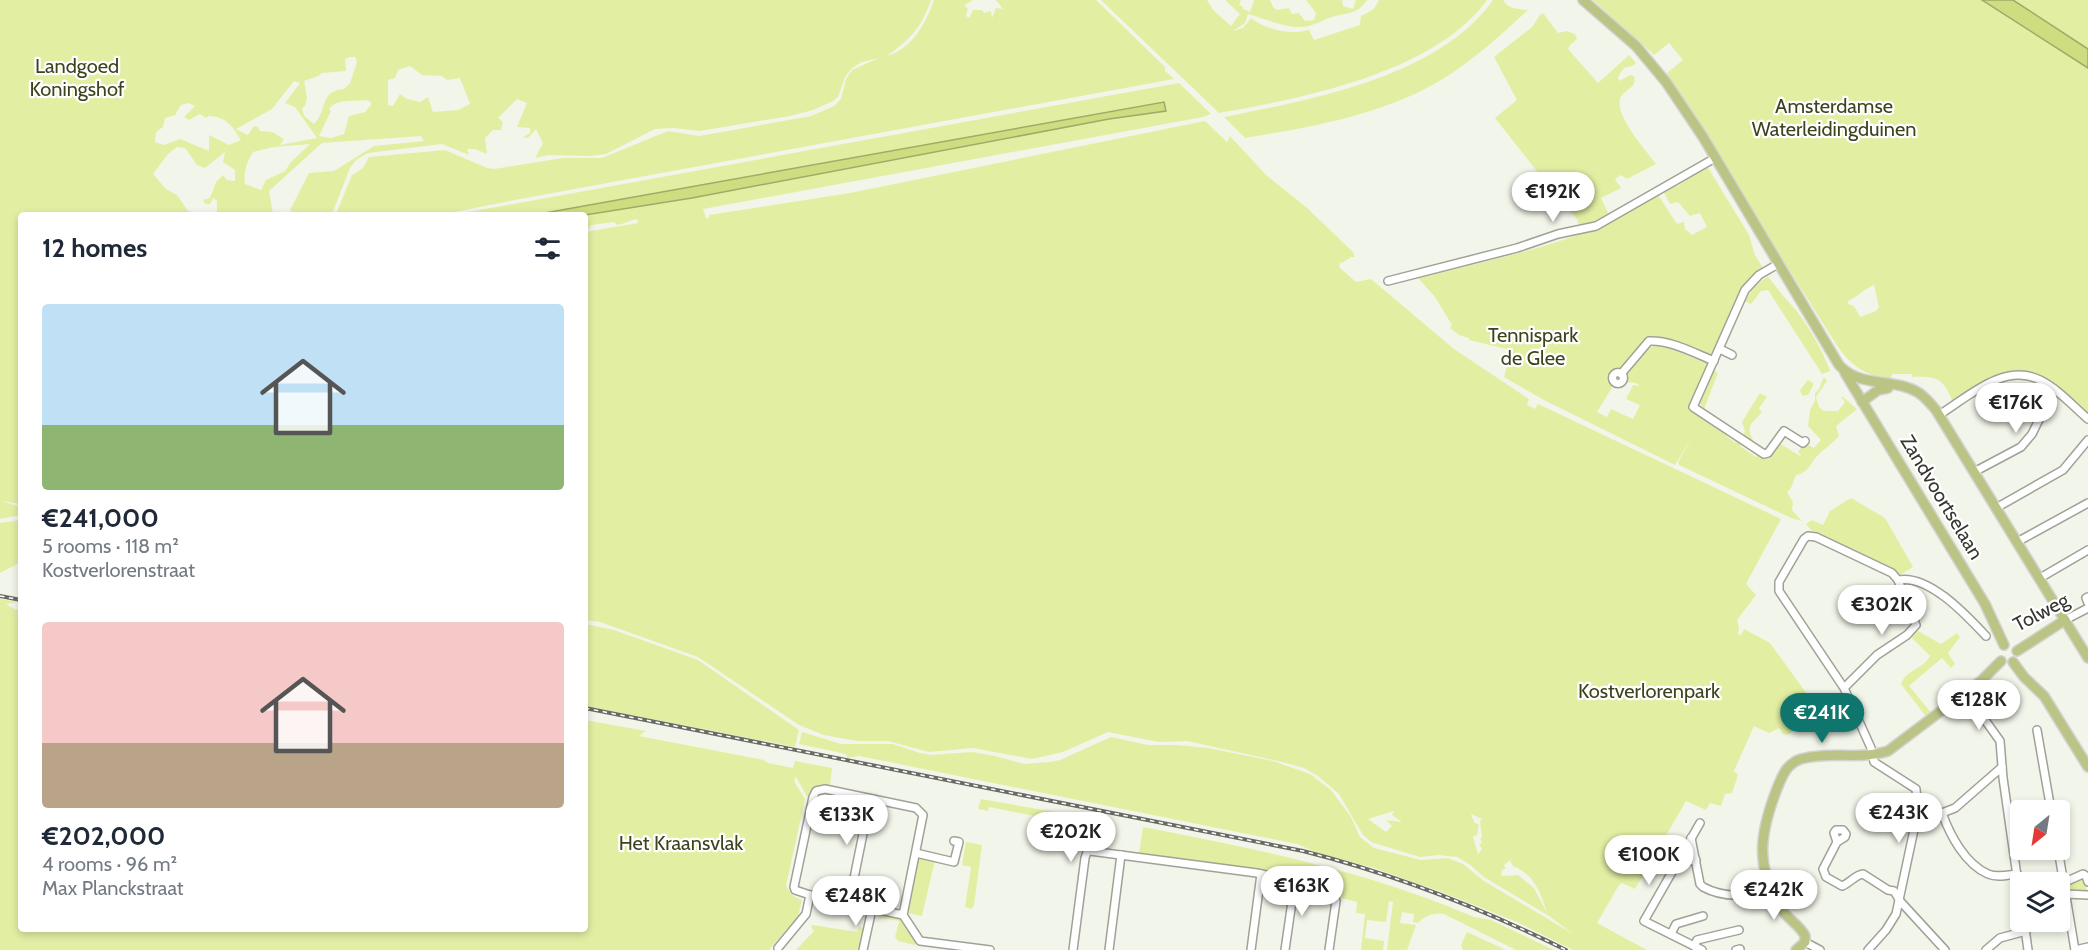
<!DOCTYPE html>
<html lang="en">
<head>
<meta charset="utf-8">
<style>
	:root { --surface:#fff; --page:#f2f2f3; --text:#1f2937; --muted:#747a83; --accent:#0f766e }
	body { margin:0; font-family:Cabin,sans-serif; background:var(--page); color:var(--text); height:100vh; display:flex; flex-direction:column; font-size:22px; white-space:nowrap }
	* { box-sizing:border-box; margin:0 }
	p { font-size:20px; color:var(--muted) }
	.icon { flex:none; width:33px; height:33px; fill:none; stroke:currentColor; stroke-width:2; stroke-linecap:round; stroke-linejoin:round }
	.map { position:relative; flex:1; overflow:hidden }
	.panel { position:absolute; left:18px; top:212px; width:570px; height:720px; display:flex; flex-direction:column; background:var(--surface); border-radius:6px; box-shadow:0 3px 9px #0003 }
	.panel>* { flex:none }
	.needle { width:39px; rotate:210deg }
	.fabs { position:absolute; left:2010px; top:800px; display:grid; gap:12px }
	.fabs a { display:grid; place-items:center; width:60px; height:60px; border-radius:6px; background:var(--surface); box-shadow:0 3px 9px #0003; font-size:30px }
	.price { position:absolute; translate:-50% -51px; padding:0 14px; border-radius:21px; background:#fff; color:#222; font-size:20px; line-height:39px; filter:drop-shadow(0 2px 3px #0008) }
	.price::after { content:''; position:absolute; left:50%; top:36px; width:18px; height:14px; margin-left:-9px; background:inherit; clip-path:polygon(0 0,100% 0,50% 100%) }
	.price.on { background:var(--accent); color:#fff }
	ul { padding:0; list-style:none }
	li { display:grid; align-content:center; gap:12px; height:318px; padding:0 24px }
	li span { display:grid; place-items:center; height:186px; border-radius:6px; color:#555 }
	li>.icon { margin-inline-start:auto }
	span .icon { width:108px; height:108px; fill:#fffc; stroke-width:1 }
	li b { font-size:26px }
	h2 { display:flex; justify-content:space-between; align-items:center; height:72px; padding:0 24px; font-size:26px }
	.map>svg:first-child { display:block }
</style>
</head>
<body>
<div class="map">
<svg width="2088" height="950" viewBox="0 0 2088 950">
	<rect width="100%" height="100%" fill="#f2f5e9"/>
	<g fill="#e2efa3" fill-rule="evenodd">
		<path d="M 0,0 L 931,0 C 921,29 910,39 887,56 C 912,49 926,23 934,0 L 973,0 L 965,5 L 965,7 L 968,8 L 966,16 L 969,18 L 973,10 L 982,10 L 984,13 L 991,11 L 992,18 L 996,8 L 1003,9 L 996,0 L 1096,0 L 1165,67 L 1165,71 L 1174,79 L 520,199 L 444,214 L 336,214 L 352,175 L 363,168 L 369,157 L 445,150 L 487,168 L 494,169 L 563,158 L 602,158 L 668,131 L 699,136 L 811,116 L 834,106 L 841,99 L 846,79 L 852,70 L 879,58 L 862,62 L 852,68 L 845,77 L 838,97 L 833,101 L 813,110 L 790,116 L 699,131 L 674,128 L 655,129 L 606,154 L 590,156 L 549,155 L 535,158 L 543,143 L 536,129 L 528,138 L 523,137 L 530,133 L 530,128 L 517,127 L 527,103 L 517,99 L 498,118 L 503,122 L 501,130 L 493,130 L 485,138 L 487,154 L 475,149 L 467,149 L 469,155 L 442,144 L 368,153 L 356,160 L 350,168 L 332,214 L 294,214 L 290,210 L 309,173 L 334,171 L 374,146 L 424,141 L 421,136 L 322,143 L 269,191 L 273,214 L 217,214 L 217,201 L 213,198 L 210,204 L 205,204 L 203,200 L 210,198 L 216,182 L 223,175 L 227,180 L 235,181 L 235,170 L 223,162 L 225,152 L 205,168 L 197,165 L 185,148 L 177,147 L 168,154 L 153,174 L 166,189 L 177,195 L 188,211 L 198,214 L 21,214 L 21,504 L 1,501 L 21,507 L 21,515 L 0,519 ZM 350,57 L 355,57 L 357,62 L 350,83 L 344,89 C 319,91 328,110 314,124 L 304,116 L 302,108 L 305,106 L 307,98 L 304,81 L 318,76 L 322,73 L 346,71 L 345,59 ZM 410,66 L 422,75 L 442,76 L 447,80 L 460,78 L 470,104 L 458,110 L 433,112 L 428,97 L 420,102 L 407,99 L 400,94 L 393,106 L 388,105 L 388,80 L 395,78 L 398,70 ZM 294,81 L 300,83 L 285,103 L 295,107 L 317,138 L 280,145 L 284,139 L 272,132 L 260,131 L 258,127 L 254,126 L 248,135 L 236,129 L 272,109 ZM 366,100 L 371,102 L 371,105 L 365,112 L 349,116 L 344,134 L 331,138 L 319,136 L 331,111 L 329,109 C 338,98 353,102 366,100 ZM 189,103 L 195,106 L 184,117 L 189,120 L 200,114 L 206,118 L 209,116 C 227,117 232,126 241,140 L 229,145 L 209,135 L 209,151 L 180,139 L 164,145 L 155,142 L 156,132 L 163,127 L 165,118 L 175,115 L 181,105 ZM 310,144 L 291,162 L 285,171 L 266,180 L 261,190 L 245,184 C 243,173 247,161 253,152 L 274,147 Z"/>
		<path d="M 1101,0 L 1207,0 L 1214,11 L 1231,26 L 1240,14 L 1225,0 L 1241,0 L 1239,5 L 1243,7 L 1243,9 L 1250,12 L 1254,0 L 1270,0 L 1273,7 L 1277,10 L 1289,8 L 1292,14 L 1299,13 L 1305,21 L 1314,20 L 1316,13 L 1306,0 L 1342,0 L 1343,6 L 1353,9 L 1356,0 L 1367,0 C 1359,13 1349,13 1335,16 C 1325,19 1314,26 1303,27 C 1285,28 1265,19 1248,14 L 1245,23 L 1233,31 L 1243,28 L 1251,18 C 1266,30 1291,35 1309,30 L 1314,40 L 1360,25 L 1361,16 L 1374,9 L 1379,0 L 1487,0 C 1434,73 1303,98 1219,113 Z"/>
		<path d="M 1493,0 L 1503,0 C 1508,9 1518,9 1528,10 C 1502,34 1476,58 1446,77 C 1387,114 1313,127 1245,138 L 1224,117 C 1310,100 1439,77 1493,0 Z"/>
		<path d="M 1593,0 L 2088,0 L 2088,413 C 2060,388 2034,359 1993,376 C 1979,382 1965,393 1952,400 C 1943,378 1936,376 1912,377 L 1912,374 L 1892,374 L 1891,379 C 1865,376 1850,365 1836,344 L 1677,91 L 1667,73 L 1683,60 L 1669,43 L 1654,55 ZM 1874,285 L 1879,307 L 1876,311 L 1860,317 L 1854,306 L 1848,304 L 1848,301 C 1857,297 1864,289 1874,285 Z"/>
		<path d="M 1543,13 L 1558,33 L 1567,31 L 1575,34 L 1577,39 L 1570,45 L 1568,49 L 1598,83 L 1629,55 L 1636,63 L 1632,66 L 1624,68 L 1618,77 L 1619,81 L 1630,75 L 1634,76 C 1637,87 1628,88 1622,95 C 1610,111 1646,150 1656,164 L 1627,179 L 1621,175 L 1615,179 L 1621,188 L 1601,198 L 1609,215 L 1580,227 L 1577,219 L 1551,189 L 1495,118 L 1517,100 L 1494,57 L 1532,27 L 1540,15 Z"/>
		<path d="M 1179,83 L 1211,114 L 1203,117 L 703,209 L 706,218 L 709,218 L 709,215 L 850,193 L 1205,121 L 1227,142 L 1230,136 L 1266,175 L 1306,207 L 1353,252 L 1355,257 L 1351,257 L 1342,263 L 1339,262 L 1340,268 L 1356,282 L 1371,279 L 1454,349 L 1529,399 L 1527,405 L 1535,409 L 1538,404 L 1781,519 L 1746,584 L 1756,595 L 1737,620 L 1739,627 L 1738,634 L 1741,635 L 1744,629 L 1770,643 L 1815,705 L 1825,708 L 1848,706 L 1855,722 L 1819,727 C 1812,720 1806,716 1797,723 L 1799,728 L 1787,735 L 1783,734 L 1779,728 L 1769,733 L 1754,726 L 1734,771 L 1738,775 L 1732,793 L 1725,794 L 1721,806 L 1710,803 L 1706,810 L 1686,801 L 1635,889 L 1622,883 L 1619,885 L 1597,923 L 1647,950 L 1573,950 L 1517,922 L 1444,893 L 1374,868 L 1320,854 L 1297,844 L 859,756 L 847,758 L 846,754 L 799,744 L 802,732 L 841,744 L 893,744 L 920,753 L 931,755 L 972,752 L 995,756 L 1024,764 L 1050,762 L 1060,760 L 1111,737 L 1148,745 L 1177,745 L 1208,748 L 1273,761 L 1310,774 L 1331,790 L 1351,817 L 1360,837 L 1374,848 L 1421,860 L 1448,858 L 1463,864 L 1484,881 L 1573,934 L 1549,916 L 1484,877 L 1469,864 L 1457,857 L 1438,855 L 1420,857 L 1371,842 L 1363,835 L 1339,794 L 1318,776 L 1304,768 L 1282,762 L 1187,741 L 1159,742 L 1108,732 L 1063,752 L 1032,759 L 973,748 L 929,752 L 888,741 L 857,741 L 824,735 L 799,725 L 698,657 L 600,622 L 585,620 L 585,232 L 638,223 L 637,219 C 630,220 624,224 617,225 L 614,222 L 591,225 L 588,229 L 585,226 L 585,215 L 692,198 L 1109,119 L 1166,111 L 1164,102 L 547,213 L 458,214 ZM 1394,811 L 1392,815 L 1402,822 L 1386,820 L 1392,826 L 1386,832 L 1368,819 ZM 1471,814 L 1482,819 L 1480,821 L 1482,838 L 1480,839 L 1482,843 L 1479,844 L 1482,849 L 1478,854 L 1473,837 L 1477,835 L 1479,825 L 1474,822 ZM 1510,860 L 1513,866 C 1534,874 1541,893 1547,913 L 1534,888 L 1518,875 L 1501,876 L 1502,870 L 1506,869 L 1504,865 Z"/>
		<path d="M 1707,166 L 1749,235 L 1755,255 L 1764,270 L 1741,292 L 1711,359 L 1654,340 L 1621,371 L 1616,371 L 1611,375 L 1609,381 L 1613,386 L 1597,412 L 1607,417 L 1611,409 L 1633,419 L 1640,405 L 1626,399 L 1633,385 L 1640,386 L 1636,383 L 1625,382 L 1627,378 L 1626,374 C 1638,362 1645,342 1664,346 L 1709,364 L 1690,409 L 1728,432 L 1726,436 L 1736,443 L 1738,439 L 1743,442 L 1740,446 L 1756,457 L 1760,454 L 1768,458 L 1779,443 L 1800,456 L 1801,455 L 1798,452 L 1802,446 L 1807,444 L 1814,448 L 1821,440 L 1808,426 L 1810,410 L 1815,400 L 1815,393 L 1819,389 L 1824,377 L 1827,381 L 1816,397 L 1819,407 L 1824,411 L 1838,411 L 1845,402 L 1841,397 L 1843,397 L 1857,409 L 1836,426 L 1839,436 C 1832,444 1824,449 1817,456 C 1810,464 1808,473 1796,475 L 1791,488 L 1787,492 L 1793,502 L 1792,510 L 1802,521 L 1791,518 L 1679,465 L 1678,462 L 1693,435 L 1675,465 L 1542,399 L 1504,377 L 1511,350 L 1469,340 L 1469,338 L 1459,335 L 1450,328 L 1452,325 L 1435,297 L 1419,279 L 1419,275 L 1420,278 C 1484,261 1559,247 1618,218 C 1632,211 1645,202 1658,195 L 1677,224 L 1684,222 L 1685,229 L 1692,235 L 1707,227 L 1700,213 L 1690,216 L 1678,202 L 1670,204 L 1663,191 L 1679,185 Z"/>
		<path d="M 1768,276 C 1777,289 1785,298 1795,309 C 1808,325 1824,353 1830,371 L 1822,374 L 1768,290 L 1761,291 L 1751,304 L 1745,301 L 1754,287 Z"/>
		<path d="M 1714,371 L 1718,373 L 1704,409 L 1700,403 Z"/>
		<path d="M 1808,380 L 1813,383 L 1813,386 L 1808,395 L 1802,396 L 1800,390 Z"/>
		<path d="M 2032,383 L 2048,391 L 2045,402 L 2027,392 Z"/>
		<path d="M 1760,393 L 1767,397 L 1759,408 L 1762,412 C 1753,423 1745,425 1753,440 L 1750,442 L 1743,438 L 1745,431 L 1742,422 Z"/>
		<path d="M 1851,498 L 1885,518 L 1913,567 L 1900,575 L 1892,568 L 1811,530 L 1806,524 L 1812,520 L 1823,525 L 1830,511 Z"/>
		<path d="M 21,520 L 21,562 L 0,573 L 0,523 Z"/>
		<path d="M 0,599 L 18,602 L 6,604 L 16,610 L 19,609 L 21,601 L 21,928 L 585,928 L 585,720 L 646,731 L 639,736 L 764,760 L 768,763 L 793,768 L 795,761 L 832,768 L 830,786 L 822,784 L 811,792 L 809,800 L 796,777 L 794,781 L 805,799 L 786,886 L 793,896 L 802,900 L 796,925 L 791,924 L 769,950 L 0,950 Z"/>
		<path d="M 585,624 L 614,630 L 698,660 L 799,730 L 795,747 L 585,706 Z"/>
		<path d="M 1918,631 L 1941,644 L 1957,633 L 1960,637 L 1948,653 L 1955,664 L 1951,668 L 1942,658 L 1909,686 L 1933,715 L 1928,719 L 1901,684 C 1906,670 1923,669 1930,656 L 1910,636 Z"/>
		<path d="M 981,799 L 1055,812 L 1055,820 L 989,807 L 988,811 L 978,809 Z"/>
		<path d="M 1143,827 C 1256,849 1368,871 1474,917 L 1491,920 L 1554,950 L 1516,950 L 1444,914 C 1435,912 1424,916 1418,923 L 1413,922 L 1414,914 L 1402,912 L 1400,923 L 1416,925 L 1407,950 L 1387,950 L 1393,902 L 1389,901 L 1386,922 L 1367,920 L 1365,938 L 1384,941 L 1383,950 L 1361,950 L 1365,914 L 1356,913 L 1357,902 L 1338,897 L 1332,886 L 1257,870 L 1139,854 Z"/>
		<path d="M 966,842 L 982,845 L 974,905 L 972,909 L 965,907 L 971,867 L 962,865 Z"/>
		<path d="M 919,858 L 935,860 L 922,916 L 908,913 Z"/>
		<path d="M 2084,877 L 2087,893 L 2070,892 L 2069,882 Z"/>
		<path d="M 877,914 L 900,919 L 916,942 L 915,945 L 898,941 L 895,937 L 899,921 L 877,917 Z"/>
		<path d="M 813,925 L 857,932 L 859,927 L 864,928 L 859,950 L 796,950 L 814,931 L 811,927 Z"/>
		<path d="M 1467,932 L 1506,950 L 1463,950 L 1461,945 Z"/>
	</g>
	<g fill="#cedd7f" stroke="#a0ab68" stroke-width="1.5">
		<path d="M 1982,0 L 2013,0 L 2088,49 L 2088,68 Z"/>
		<path d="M 1164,102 L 1166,111 L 1109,119 L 692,198 L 585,215 L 539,214 Z"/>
	</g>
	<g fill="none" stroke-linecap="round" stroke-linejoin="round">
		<g stroke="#9fa297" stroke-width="10">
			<g id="minor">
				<path d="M 1778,264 L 1759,275 L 1745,290 L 1693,407 L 1764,454 L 1768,453 L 1784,431 L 1803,443 L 1805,441"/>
				<path d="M 1388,281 L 1517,248 L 1558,234 L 1596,226 L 1715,158"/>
				<path d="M 1720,349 L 1732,355"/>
				<circle cx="1618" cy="378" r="5.5"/>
				<path d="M 1621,374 L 1649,341 C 1671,340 1694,353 1714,361"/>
				<path d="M 1939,415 C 1968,397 2004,362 2040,380 C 2058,389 2073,406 2088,419"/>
				<path d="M 1974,472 L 2021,447 L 2032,434 L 2054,389"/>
				<path d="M 1996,508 L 2063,470 L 2088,440"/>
				<path d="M 2017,542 L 2088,503"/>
				<path d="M 2040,578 L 2088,550"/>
				<path d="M 1898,580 C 1929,574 1967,616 1986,636"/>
				<path d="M 2088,597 L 2086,598 L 2088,603"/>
				<path d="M 2065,620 L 2088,608"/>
				<path d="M 1844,688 L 1877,655 L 1907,635 L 1916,625 L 1898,580 L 1892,573 L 1816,537 L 1808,536 L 1804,539 L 1779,582 L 1779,591 L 1844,688 L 1871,748 L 1874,762 L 1916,789 L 1918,811 L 1896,914 L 1886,930 L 1868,950"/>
				<path d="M 1965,692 L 2000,741 L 2003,778 L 2020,897"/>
				<path d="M 2037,730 L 2051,810"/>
				<path d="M 1918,811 L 1942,813 L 1955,808 L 2002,767"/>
				<path d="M 1942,813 C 1950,835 1965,864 1988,874 C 1997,878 2008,875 2017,874"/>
				<path d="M 1700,823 L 1644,921 L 1702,950"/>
				<path d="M 1691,838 L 1700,884 L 1703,887 C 1723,898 1750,897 1772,891"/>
				<path d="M 1837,842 L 1834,833 L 1836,830 L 1843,830 L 1846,834 L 1845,837 L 1837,842 L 1823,869 L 1826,877 L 1842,886 C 1850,883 1855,875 1863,874 L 1888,890 L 1894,891 L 1900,901 L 1945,950"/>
				<path d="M 2058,849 L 2075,950"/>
				<path d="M 916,853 L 954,862 L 959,842 L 954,841"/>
				<path d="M 1675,863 L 1696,860"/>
				<path d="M 2063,883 L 2083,874 L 2086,876 L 2088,882"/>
				<path d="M 2065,894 L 2088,895"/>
				<path d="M 849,903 L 870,799"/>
				<path d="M 903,915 L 923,815 L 916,808 L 825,789 L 816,791 L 813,797 L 794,887 L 795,890 L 810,895 L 903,915 L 920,941 L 990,950"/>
				<path d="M 2024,921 L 2028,950"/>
				<path d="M 1671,934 L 1676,924 L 1703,916"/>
				<path d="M 1805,942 L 1820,950"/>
				<path d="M 1694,946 L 1697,940 L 1739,930"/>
				<path d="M 778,948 L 806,914 L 810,895"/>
				<path d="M 863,950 L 872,909"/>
				<path d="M 1073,950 L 1085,858 L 1087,852 L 1090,851 L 1257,873 L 1328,889 L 1333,893 L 1336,901 L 1329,950"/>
				<path d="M 1109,950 L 1121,855"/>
				<path d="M 1251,950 L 1261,874"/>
				<path d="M 1285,950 L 1295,881"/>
				<path d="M 1736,950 L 1740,949"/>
				<path d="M 1986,950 L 2000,938 L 2026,931"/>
				<path d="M 2075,950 L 2088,947"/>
			</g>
		</g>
		<g stroke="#d3d3d2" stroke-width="12">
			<g id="major">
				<path d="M 1583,0 L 1636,46 L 1666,82 L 1703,137 L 1839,365 C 1861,389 1894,377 1919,393 C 1926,398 1931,404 1936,410 L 2088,658"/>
				<path d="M 1845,373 L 1985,604 L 2004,645"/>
				<path d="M 1862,402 L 1878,390 L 1888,388"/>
				<path d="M 2017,651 L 2065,620"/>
				<path d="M 2013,662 L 2024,677 L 2044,696 L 2088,767"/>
				<path d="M 1796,950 L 1805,942 L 1805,936 C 1800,925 1787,919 1781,908 C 1756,868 1759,837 1775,794 C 1781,779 1785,764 1801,759 C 1829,751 1860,760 1888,751 L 1982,680 L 2001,661"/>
			</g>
		</g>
		<use href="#minor" stroke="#fff" stroke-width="7"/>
		<use href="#major" stroke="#bcc485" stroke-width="9"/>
		<g stroke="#696a64" stroke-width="4">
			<g id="rail">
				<path d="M 0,596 L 21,600"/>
				<path d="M 585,708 L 1303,851 C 1394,874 1481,908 1566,950"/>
			</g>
		</g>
		<use href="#rail" stroke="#fff" stroke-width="1.5" stroke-dasharray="4.5" stroke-linecap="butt"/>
	</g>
	<g text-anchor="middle" stroke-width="4.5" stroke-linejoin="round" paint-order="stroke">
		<g font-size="20" fill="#3d431c" stroke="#fff">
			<text x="77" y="73">Landgoed<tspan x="77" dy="23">Koningshof</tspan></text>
			<text x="1834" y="113">Amsterdamse<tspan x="1834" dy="23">Waterleidingduinen</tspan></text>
			<text x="1533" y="342">Tennispark<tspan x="1533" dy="23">de Glee</tspan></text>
			<text x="1649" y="698">Kostverlorenpark</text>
			<text x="681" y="850">Het Kraansvlak</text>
		</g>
		<g font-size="20" fill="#363632" stroke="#fff">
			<text transform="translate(1942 497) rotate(59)" y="7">Zandvoortselaan</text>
			<text transform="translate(2041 612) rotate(-28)" y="7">Tolweg</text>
		</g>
	</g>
</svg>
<div class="fabs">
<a><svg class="needle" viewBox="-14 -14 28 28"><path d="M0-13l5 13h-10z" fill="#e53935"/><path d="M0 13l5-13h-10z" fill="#747a83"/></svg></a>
<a><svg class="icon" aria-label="layers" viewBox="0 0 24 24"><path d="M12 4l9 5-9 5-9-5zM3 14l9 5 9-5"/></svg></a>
</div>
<b class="price" style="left:1553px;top:223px">€192K</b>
<b class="price" style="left:2016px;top:434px">€176K</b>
<b class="price" style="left:1882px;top:636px">€302K</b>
<b class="price" style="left:1979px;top:731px">€128K</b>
<b class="price on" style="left:1822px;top:744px">€241K</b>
<b class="price" style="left:1899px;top:844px">€243K</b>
<b class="price" style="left:847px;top:846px">€133K</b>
<b class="price" style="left:1071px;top:863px">€202K</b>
<b class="price" style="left:1649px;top:886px">€100K</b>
<b class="price" style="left:1302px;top:917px">€163K</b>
<b class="price" style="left:1774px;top:921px">€242K</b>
<b class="price" style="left:856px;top:927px">€248K</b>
<section class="panel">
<h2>12 homes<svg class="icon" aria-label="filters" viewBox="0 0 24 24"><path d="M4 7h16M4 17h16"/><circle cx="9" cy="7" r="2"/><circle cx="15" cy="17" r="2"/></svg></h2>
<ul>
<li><span style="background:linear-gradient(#bfe0f5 65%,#8fb573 0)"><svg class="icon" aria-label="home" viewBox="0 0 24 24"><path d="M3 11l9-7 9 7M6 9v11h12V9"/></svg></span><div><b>€241,000</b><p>5 rooms · 118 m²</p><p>Kostverlorenstraat</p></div></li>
<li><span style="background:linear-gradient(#f6c9c9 65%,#b9a48a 0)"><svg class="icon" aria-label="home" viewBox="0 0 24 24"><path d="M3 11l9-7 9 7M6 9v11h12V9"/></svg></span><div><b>€202,000</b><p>4 rooms · 96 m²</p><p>Max Planckstraat</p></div></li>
</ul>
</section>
</div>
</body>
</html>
